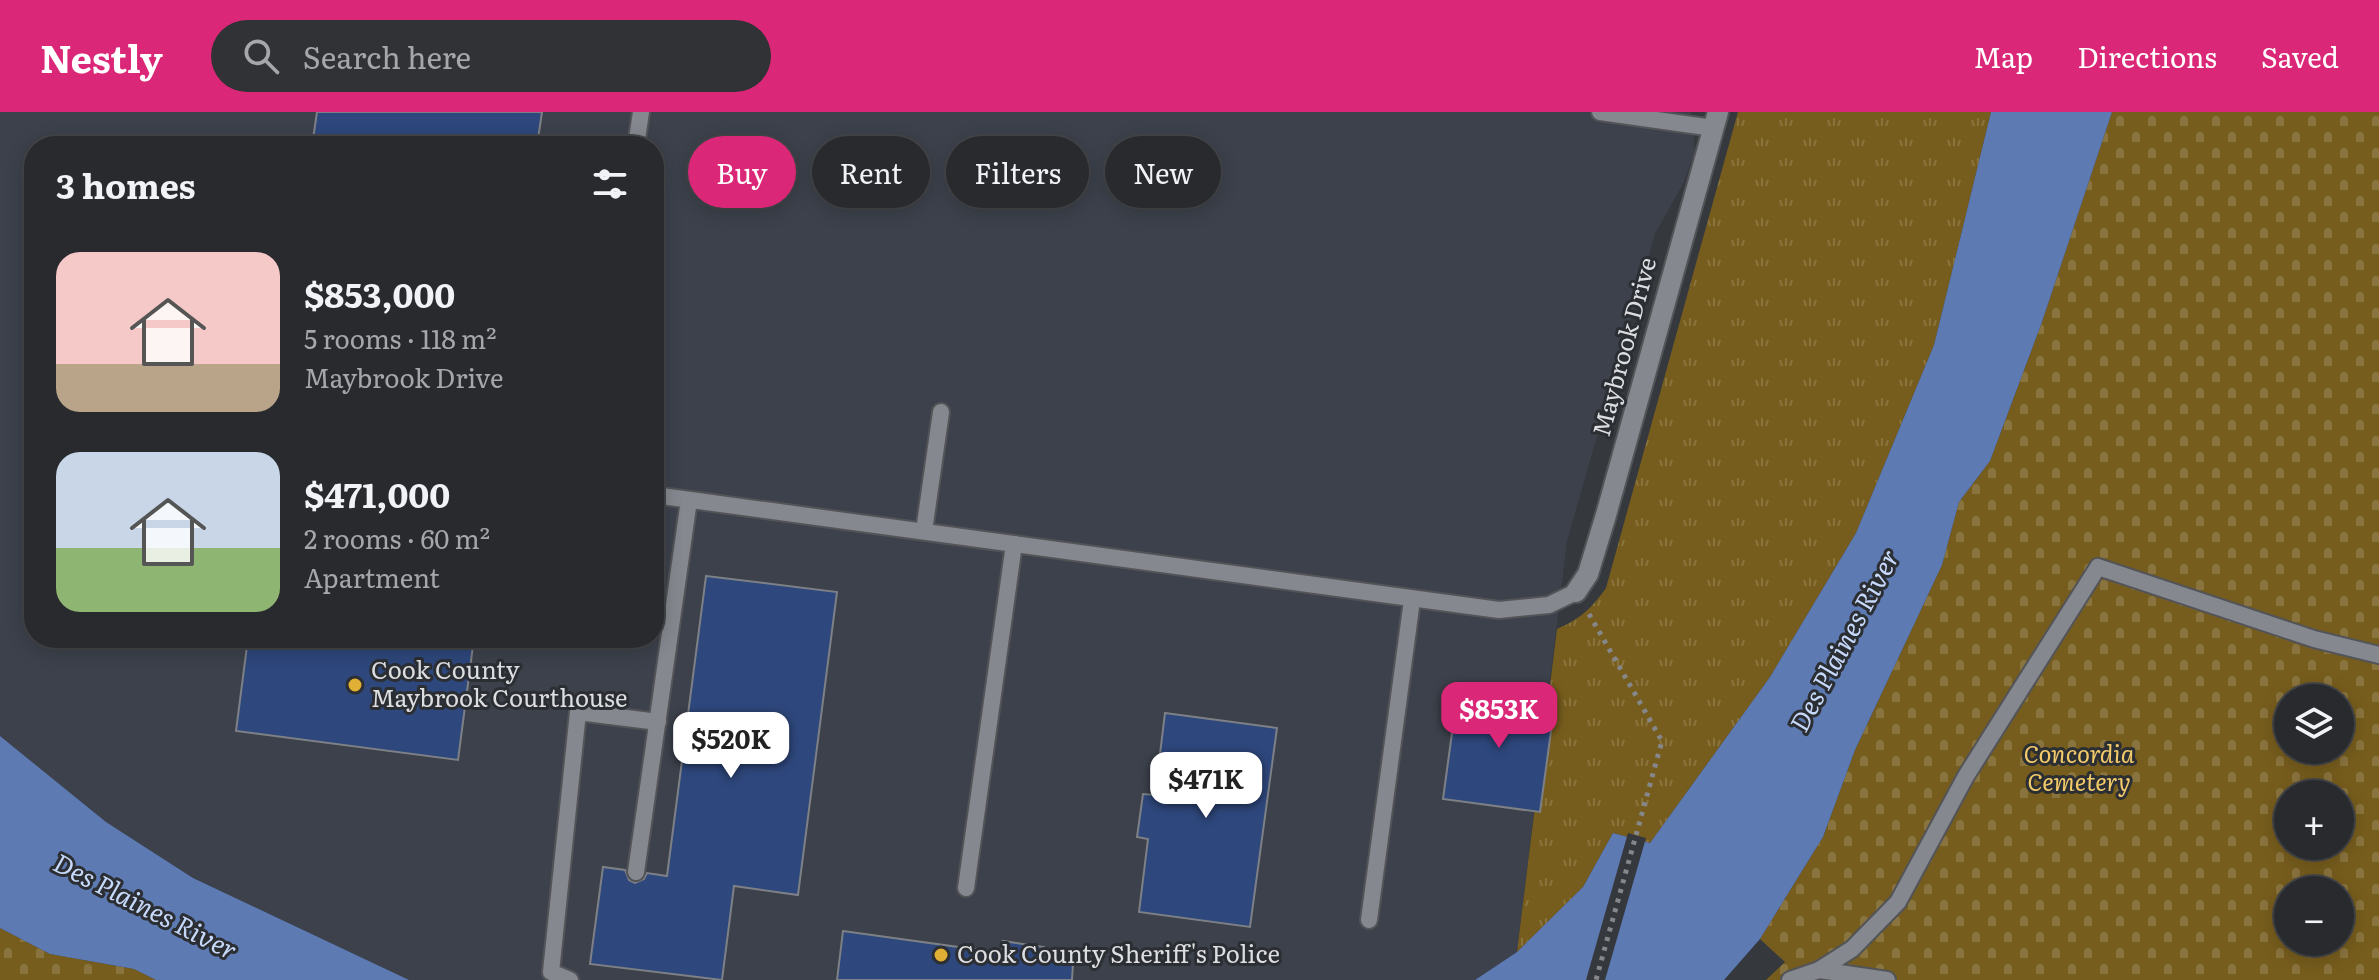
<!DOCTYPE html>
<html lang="en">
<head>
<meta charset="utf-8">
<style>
	:root { --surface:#282a2d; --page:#303235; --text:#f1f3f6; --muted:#a5a7aa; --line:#444649; --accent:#db2777 }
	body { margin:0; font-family:Literata,serif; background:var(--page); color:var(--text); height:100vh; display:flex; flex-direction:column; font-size:30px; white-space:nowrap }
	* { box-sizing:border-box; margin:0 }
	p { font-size:26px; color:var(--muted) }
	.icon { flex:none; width:44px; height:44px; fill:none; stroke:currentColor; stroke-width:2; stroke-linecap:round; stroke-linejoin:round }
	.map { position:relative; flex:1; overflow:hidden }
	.panel { position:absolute; left:24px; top:24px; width:640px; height:512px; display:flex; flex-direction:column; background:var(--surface); border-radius:32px; box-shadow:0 4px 20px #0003,0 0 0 2px var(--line) }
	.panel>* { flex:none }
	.banner { position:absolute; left:688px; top:24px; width:760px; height:72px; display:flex; gap:16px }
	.buttons { position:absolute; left:2274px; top:572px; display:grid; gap:16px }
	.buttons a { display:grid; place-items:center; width:80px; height:80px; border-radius:50%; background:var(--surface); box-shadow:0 4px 20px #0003,0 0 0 2px var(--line); font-size:40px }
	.price { position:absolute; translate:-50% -68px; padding:0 18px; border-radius:16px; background:#fff; color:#222; font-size:26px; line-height:52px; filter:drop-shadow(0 2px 4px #0008) }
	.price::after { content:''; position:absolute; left:50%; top:48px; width:24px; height:18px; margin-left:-12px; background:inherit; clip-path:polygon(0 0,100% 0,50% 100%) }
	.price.current { background:var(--accent); color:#fff }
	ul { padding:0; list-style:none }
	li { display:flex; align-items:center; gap:24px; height:200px; padding:0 32px }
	li span { display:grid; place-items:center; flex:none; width:224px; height:160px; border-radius:24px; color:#555 }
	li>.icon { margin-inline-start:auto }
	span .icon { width:96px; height:96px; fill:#fffc; stroke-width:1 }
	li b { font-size:34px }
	h2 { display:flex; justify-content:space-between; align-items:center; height:96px; padding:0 32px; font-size:34px }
	.chip { padding:0 28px; border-radius:36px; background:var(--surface); box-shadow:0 4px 20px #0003,0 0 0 2px var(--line); font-size:28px; line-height:72px }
	.chip.current { background:var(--accent); color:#fff }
	header { display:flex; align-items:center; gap:48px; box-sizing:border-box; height:112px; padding:0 40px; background:var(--accent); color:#fff }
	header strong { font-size:38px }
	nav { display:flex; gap:44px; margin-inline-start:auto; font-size:28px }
	.search { width:560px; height:72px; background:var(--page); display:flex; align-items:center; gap:20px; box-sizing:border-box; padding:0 28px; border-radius:44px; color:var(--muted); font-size:30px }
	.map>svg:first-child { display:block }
</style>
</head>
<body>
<header>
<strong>Nestly</strong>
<div class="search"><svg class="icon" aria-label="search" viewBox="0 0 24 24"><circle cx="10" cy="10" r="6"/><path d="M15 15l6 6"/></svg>Search here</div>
<nav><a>Map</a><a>Directions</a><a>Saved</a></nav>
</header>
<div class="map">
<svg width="2379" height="868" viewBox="0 0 2379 868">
	<defs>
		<pattern id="grass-tufts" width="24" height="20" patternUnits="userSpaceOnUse" patternTransform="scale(2)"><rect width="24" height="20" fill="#775d1d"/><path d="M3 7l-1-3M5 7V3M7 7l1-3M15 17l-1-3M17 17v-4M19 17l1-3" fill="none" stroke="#8a743e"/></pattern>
		<pattern id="cemetery-stones" width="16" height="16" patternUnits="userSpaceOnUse" patternTransform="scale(2)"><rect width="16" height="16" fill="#775d1d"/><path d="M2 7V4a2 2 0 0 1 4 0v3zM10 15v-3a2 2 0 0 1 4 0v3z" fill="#8a743e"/></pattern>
	</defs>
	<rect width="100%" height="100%" fill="#35383c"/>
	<path fill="#3c414b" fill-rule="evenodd" d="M 0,0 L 1691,0 L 1695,40 L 1683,72 L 1655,122 L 1567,429 L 1517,840 L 1475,868 L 409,868 L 193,766 L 106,710 L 0,624 ZM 34,34 L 654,34 L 654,526 L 34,526 Z"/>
	<path fill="url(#grass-tufts)" d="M 1738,0 L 1991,0 L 1934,233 L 1856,421 L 1770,565 L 1650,731 L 1613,721 L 1583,775 L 1517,840 L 1557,517 C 1580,507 1592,496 1606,476 Z"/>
	<g fill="url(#cemetery-stones)" fill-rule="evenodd">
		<path d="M 2112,0 L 2379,0 L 2379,868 L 1766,868 L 1785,850 L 1760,827 L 1823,725 L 1855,638 L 1942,453 L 1959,390 L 1990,349 L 2042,210 ZM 2288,586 L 2340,586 L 2340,638 L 2288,638 ZM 2288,682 L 2340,682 L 2340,734 L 2288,734 ZM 2288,778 L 2340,778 L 2340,830 L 2288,830 Z"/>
		<path d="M 0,816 L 50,842 L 134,857 L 156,868 L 0,868 Z"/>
	</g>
	<g fill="#5d7ab2">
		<path d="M 1991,0 L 2112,0 L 2042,210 L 1990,349 L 1959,390 L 1942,453 L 1855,638 L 1823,725 L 1760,827 L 1724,868 L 1475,868 L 1517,840 L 1583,775 L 1613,721 L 1650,731 L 1770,565 L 1856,421 L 1934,233 Z"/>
		<path d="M 0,624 L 106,710 L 193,766 L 409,868 L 156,868 L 134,857 L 50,842 L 0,816 Z"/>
	</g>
	<path fill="#35383c" d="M 1628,721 L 1646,726 L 1605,868 L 1586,868 Z"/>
	<g fill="#2e477c" stroke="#7d8085" stroke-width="2">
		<path d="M 317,0 L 542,0 L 537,34 L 312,34 Z"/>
		<path d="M 706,464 L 837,480 L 798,783 L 734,774 L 722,868 L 590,852 L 603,755 L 625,758 L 629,768 L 635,771 L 644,767 L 647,761 L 667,764 Z"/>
		<path d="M 248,526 L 474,526 L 458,648 L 236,619 Z"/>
		<path d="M 1458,577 L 1555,590 L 1540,700 L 1443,687 Z"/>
		<path d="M 1165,601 L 1277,616 L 1250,815 L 1139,800 L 1148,727 L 1137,725 L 1143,682 L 1155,683 Z"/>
		<path d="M 843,819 L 1002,841 L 1003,829 L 1044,835 L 1042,846 L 1073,851 L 1072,868 L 837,868 Z"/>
	</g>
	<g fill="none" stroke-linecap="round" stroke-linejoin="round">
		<g stroke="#535458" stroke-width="20">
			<g id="lane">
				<path d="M 1600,0 L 1713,16"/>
				<path d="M 636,34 L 641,0"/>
				<path d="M 654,383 L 1499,498 L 1549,493 L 1576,480"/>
				<path d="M 924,419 L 941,300"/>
				<path d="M 636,760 L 689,388"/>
				<path d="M 966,776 L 1014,432"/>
				<path d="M 1369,808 L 1412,488"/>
				<path d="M 1819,858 L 1887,868"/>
				<path d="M 570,868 L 551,860 L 578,600 L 658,610"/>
				<path d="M 1790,868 L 1819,858 L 1852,837 L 1898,790 L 1966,664 L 2098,455 L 2314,527 L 2379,543"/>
			</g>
		</g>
		<g stroke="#535458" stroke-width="24">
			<path id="secondary" d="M 1576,480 L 1588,462 L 1606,403 L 1718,0"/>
		</g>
		<path stroke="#85878a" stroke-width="5" stroke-dasharray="4 6" stroke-linecap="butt" d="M 1589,502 L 1662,629 L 1596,868"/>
		<use href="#lane" stroke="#85888e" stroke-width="16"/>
		<use href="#secondary" stroke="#85888e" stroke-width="20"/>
	</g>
	<g fill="#e0b034" stroke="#2b2e32" stroke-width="3">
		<circle cx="355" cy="573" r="8"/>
		<circle cx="941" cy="843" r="8"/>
	</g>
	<g text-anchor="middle" stroke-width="6" stroke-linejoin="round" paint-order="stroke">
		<g font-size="24" fill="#dddee1" stroke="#2b2e32">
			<text transform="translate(1625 235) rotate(-75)" y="8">Maybrook Drive</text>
		</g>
		<g font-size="24" fill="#dddee1" stroke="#2b2e32" text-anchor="start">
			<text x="371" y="567">Cook County<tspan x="371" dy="28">Maybrook Courthouse</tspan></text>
			<text x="957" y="851">Cook County Sheriff's Police</text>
		</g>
		<g font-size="24" font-style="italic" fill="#f3ca6a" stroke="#2b2e32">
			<text x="2079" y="651">Concordia<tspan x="2079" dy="28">Cemetery</tspan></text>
		</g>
		<g font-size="26" font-style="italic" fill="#c7d9fa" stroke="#2b2e32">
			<text transform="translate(1845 529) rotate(-62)" y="9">Des Plaines River</text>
			<text transform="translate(145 795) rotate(27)" y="9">Des Plaines River</text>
		</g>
	</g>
</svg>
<div class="buttons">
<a><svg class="icon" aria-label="layers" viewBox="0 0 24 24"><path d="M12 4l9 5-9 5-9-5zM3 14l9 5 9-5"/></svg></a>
<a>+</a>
<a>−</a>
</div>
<b class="price current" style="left:1499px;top:638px">$853K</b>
<b class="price" style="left:731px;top:668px">$520K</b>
<b class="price" style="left:1206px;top:708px">$471K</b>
<div class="banner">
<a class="chip current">Buy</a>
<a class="chip">Rent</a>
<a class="chip">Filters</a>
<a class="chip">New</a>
</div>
<section class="panel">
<h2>3 homes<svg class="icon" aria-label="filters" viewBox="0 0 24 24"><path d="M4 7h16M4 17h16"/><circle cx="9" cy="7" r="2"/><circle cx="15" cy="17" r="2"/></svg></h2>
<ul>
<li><span style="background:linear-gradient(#f6c9c9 70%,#b9a48a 0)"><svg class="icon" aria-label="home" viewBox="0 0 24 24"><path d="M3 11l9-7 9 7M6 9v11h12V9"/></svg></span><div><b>$853,000</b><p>5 rooms · 118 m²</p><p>Maybrook Drive</p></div></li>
<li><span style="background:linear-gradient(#c9d6e8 60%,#8fb573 0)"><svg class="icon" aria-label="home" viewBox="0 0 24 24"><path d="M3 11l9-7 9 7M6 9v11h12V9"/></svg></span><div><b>$471,000</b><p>2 rooms · 60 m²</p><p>Apartment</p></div></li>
</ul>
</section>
</div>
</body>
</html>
